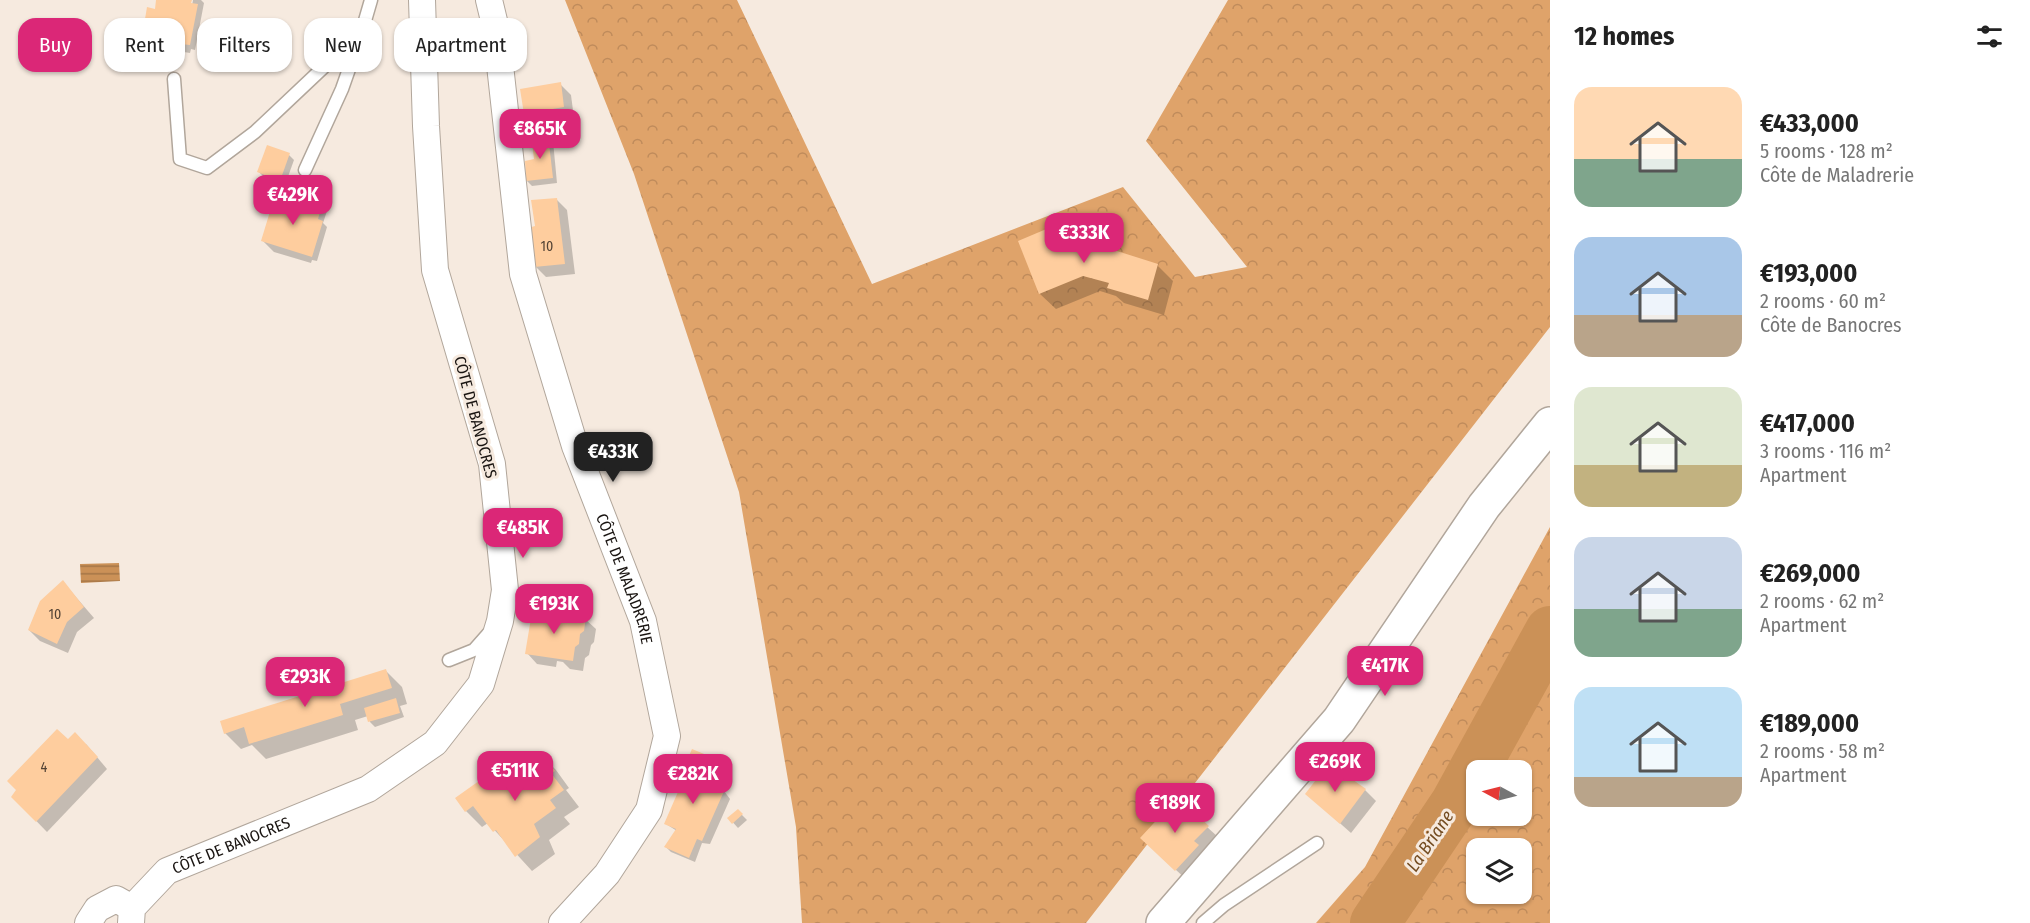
<!DOCTYPE html>
<html lang="en">
<head>
<meta charset="utf-8">
<style>
	:root { --surface:#fff; --page:#f2f2f2; --text:#222; --muted:#767676; --accent:#db2777 }
	body { margin:0; font-family:"Fira Sans Condensed",sans-serif; background:var(--page); color:var(--text); height:100vh; display:flex; flex-direction:column; font-size:22px; white-space:nowrap }
	* { box-sizing:border-box; margin:0 }
	p { font-size:20px; color:var(--muted) }
	.icon { flex:none; width:33px; height:33px; fill:none; stroke:currentColor; stroke-width:2; stroke-linecap:round; stroke-linejoin:round }
	.map { position:relative; flex:1; overflow:hidden }
	.panel { display:flex; flex-direction:column; background:var(--surface); width:480px }
	.panel>* { flex:none }
	.guide { position:absolute; left:18px; top:18px; width:570px; height:54px; display:flex; gap:12px }
	.needle { width:39px; rotate:277deg }
	.fabs { position:absolute; left:1466px; top:760px; display:grid; gap:12px }
	.fabs a { display:grid; place-items:center; width:66px; height:66px; border-radius:12px; background:var(--surface); box-shadow:0 2px 4px #0004; font-size:30px }
	.price { position:absolute; translate:-50% -51px; padding:0 14px; border-radius:12px; background:var(--accent); color:#fff; font-size:20px; line-height:39px; filter:drop-shadow(0 2px 3px #0008) }
	.price::after { content:''; position:absolute; left:50%; top:36px; width:18px; height:14px; margin-left:-9px; background:inherit; clip-path:polygon(0 0,100% 0,50% 100%) }
	.price.active { background:#222; color:#fff }
	ul { padding:0; list-style:none }
	li { display:flex; align-items:center; gap:18px; height:150px; padding:0 24px }
	li span { display:grid; place-items:center; flex:none; width:168px; height:120px; border-radius:18px; color:#555 }
	li>.icon { margin-inline-start:auto }
	span .icon { width:72px; height:72px; fill:#fffc; stroke-width:1 }
	li b { font-size:26px }
	h2 { display:flex; justify-content:space-between; align-items:center; height:72px; padding:0 24px; font-size:26px }
	.pill { padding:0 21px; border-radius:18px; background:var(--surface); box-shadow:0 2px 4px #0004; font-size:21px; line-height:54px }
	.pill.active { background:var(--accent); color:#fff }
	main { display:flex; flex:1; min-height:0 }
	.map>svg:first-child { display:block }
</style>
</head>
<body>
<main>
<div class="map">
<svg width="1550" height="923" viewBox="0 0 1550 923">
	<defs>
		<pattern id="forest-crowns" width="20" height="18" patternUnits="userSpaceOnUse" patternTransform="scale(1.5)"><rect width="20" height="18" fill="#dfa36a"/><path d="M2 6a3 3 0 1 1 6 0M12 15a3 3 0 1 1 6 0" fill="none" stroke="#bf8b5b"/></pattern>
		<pattern id="water-rules" width="6" height="5" patternUnits="userSpaceOnUse" patternTransform="scale(1.5)"><rect width="6" height="5" fill="#cb9157"/><path d="M0 2.5h6" fill="none" stroke="#a47547"/></pattern>
	</defs>
	<rect width="100%" height="100%" fill="#f6eadf"/>
	<g fill="url(#forest-crowns)" fill-rule="evenodd">
		<path d="M 565,0 L 737,0 L 872,284 L 1123,187 L 1195,277 L 1247,267 L 1146,141 L 1228,0 L 1550,0 L 1550,327 L 1086,923 L 802,923 L 796,827 L 739,492 L 634,174 Z"/>
		<path d="M 1550,527 L 1550,923 L 1316,923 L 1365,867 ZM 1476,771 L 1521,771 L 1521,816 L 1476,816 ZM 1476,849 L 1521,849 L 1521,894 L 1476,894 Z"/>
	</g>
	<path fill="url(#water-rules)" d="M 119,563 L 120,581 L 81,583 L 80,564 Z"/>
	<g fill="#0003">
		<path d="M 158,0 L 190,0 L 190,3 L 192,6 L 193,0 L 201,0 L 204,3 L 195,50 L 191,49 L 190,53 L 184,52 L 183,57 L 175,56 L 174,60 L 158,57 L 148,46 L 150,36 L 144,30 L 156,11 Z"/>
		<path d="M 560,84 L 571,95 L 574,118 L 536,124 L 526,113 Z"/>
		<path d="M 548,136 L 553,141 L 557,183 L 532,186 L 527,181 Z"/>
		<path d="M 268,147 L 289,155 L 294,160 L 285,185 L 264,177 L 259,172 Z"/>
		<path d="M 556,199 L 567,210 L 575,274 L 546,277 L 535,266 Z"/>
		<path d="M 322,206 L 327,211 L 323,223 L 327,227 L 317,261 L 312,260 L 311,263 L 274,252 L 263,241 Z"/>
		<path d="M 1063,224 L 1079,239 L 1157,265 L 1173,281 L 1164,315 L 1124,303 L 1116,296 L 1100,291 L 1056,309 L 1040,294 Z"/>
		<path d="M 63,582 L 94,618 L 77,632 L 68,653 L 40,641 L 29,630 Z"/>
		<path d="M 558,614 L 585,619 L 596,629 L 594,642 L 591,645 L 589,655 L 585,658 L 583,671 L 570,669 L 563,662 L 557,661 L 556,667 L 537,664 L 527,653 Z"/>
		<path d="M 386,671 L 402,687 L 407,704 L 400,706 L 404,717 L 375,727 L 370,722 L 368,716 L 355,720 L 358,730 L 266,759 L 252,745 L 241,749 L 225,733 Z"/>
		<path d="M 68,741 L 86,744 L 107,769 L 47,832 L 13,797 Z"/>
		<path d="M 540,754 L 556,770 L 569,788 L 566,790 L 579,807 L 564,817 L 570,824 L 549,840 L 555,854 L 532,871 L 488,823 L 482,827 L 466,811 L 457,799 L 493,773 L 507,787 L 518,778 Z"/>
		<path d="M 708,757 L 719,768 L 711,785 L 724,791 L 730,799 L 710,844 L 702,843 L 695,862 L 671,852 L 666,847 L 677,831 L 666,824 L 682,786 L 678,783 Z"/>
		<path d="M 1365,790 L 1376,801 L 1351,833 L 1307,794 Z"/>
		<path d="M 738,811 L 747,820 L 738,828 L 729,818 Z"/>
		<path d="M 1207,827 L 1218,837 L 1187,880 L 1153,849 Z"/>
	</g>
	<g fill="none" stroke-linecap="round" stroke-linejoin="round">
		<path stroke="#cb9157" stroke-width="50" d="M 1375,923 L 1455,804 L 1550,631"/>
	</g>
	<g fill="#fecd9e">
		<path d="M 156,0 L 192,0 L 191,3 L 198,4 L 190,45 L 180,44 L 178,53 L 146,47 L 149,32 L 143,31 L 147,7 L 155,9 Z"/>
		<path d="M 561,82 L 564,107 L 524,114 L 520,89 Z"/>
		<path d="M 531,135 L 548,135 L 553,178 L 526,181 L 525,161 L 534,159 Z"/>
		<path d="M 267,145 L 290,153 L 280,181 L 257,172 Z"/>
		<path d="M 275,195 L 313,207 L 315,202 L 322,205 L 318,219 L 323,221 L 312,257 L 261,241 Z"/>
		<path d="M 557,198 L 565,264 L 534,267 L 528,228 L 535,226 L 531,200 Z"/>
		<path d="M 1063,222 L 1068,240 L 1075,244 L 1079,239 L 1158,264 L 1148,300 L 1107,288 L 1109,283 L 1083,276 L 1039,294 L 1018,241 Z"/>
		<path d="M 63,580 L 84,607 L 67,622 L 57,644 L 28,630 L 40,601 Z"/>
		<path d="M 553,607 L 557,613 L 586,617 L 584,631 L 580,634 L 579,644 L 575,647 L 573,661 L 525,654 L 532,612 L 544,614 Z"/>
		<path d="M 386,669 L 392,688 L 340,704 L 343,715 L 249,744 L 244,727 L 224,734 L 220,721 Z"/>
		<path d="M 396,698 L 400,713 L 368,722 L 364,708 Z"/>
		<path d="M 57,729 L 68,739 L 75,732 L 98,757 L 36,822 L 11,797 L 16,790 L 7,781 Z"/>
		<path d="M 692,749 L 709,756 L 705,765 L 712,768 L 706,781 L 725,789 L 702,841 L 697,839 L 689,858 L 664,847 L 676,829 L 664,824 L 681,785 L 677,783 Z"/>
		<path d="M 541,752 L 555,771 L 551,773 L 564,790 L 550,800 L 556,808 L 534,824 L 540,837 L 515,857 L 496,830 L 493,832 L 473,806 L 465,812 L 455,798 L 493,771 L 504,787 L 516,778 L 512,773 Z"/>
		<path d="M 1329,763 L 1366,789 L 1340,824 L 1305,794 Z"/>
		<path d="M 1178,797 L 1209,826 L 1194,841 L 1199,845 L 1175,871 L 1140,838 Z"/>
		<path d="M 738,809 L 743,814 L 732,824 L 727,818 Z"/>
	</g>
	<g fill="none" stroke-linecap="round" stroke-linejoin="round">
		<g stroke="#b1a69b" stroke-width="15">
			<g id="lane">
				<path d="M 174,79 L 180,159 L 207,168 L 255,132 L 362,31 L 371,0"/>
				<path d="M 305,170 L 342,89 L 362,32"/>
				<path d="M 449,660 L 474,650 L 489,633"/>
				<path d="M 1203,923 L 1224,905 L 1317,843"/>
			</g>
		</g>
		<g stroke="#b1a69b" stroke-width="28">
			<g id="street">
				<path id="s1" d="M 489,0 L 496,29 L 523,274 L 575,446 L 643,621 L 667,736 L 649,810 L 607,874 L 562,923"/>
				<path d="M 88,923 L 97,909 L 116,899 L 132,908"/>
				<path id="s2" d="M 131,923 L 132,908 L 167,871 L 368,789 L 435,743 L 481,684 L 500,621 L 505,590 L 492,464 L 435,270 L 426,126 L 422,0"/>
			</g>
		</g>
		<g stroke="#b1a69b" stroke-width="36">
			<path id="secondary" d="M 1163,923 L 1339,720 L 1484,506 L 1550,424"/>
		</g>
		<use href="#lane" stroke="#fff" stroke-width="12"/>
		<use href="#street" stroke="#fff" stroke-width="26"/>
		<use href="#secondary" stroke="#fff" stroke-width="33"/>
	</g>
	<g text-anchor="middle" stroke-width="6" stroke-linejoin="round" paint-order="stroke">
		<g font-size="14" fill="#524234">
			<text x="547" y="251">10</text>
			<text x="55" y="619">10</text>
			<text x="44" y="772">4</text>
		</g>
		<g font-size="16" fill="#191411" stroke="#f6eadf">
			<text transform="translate(476 417) rotate(75)" y="6">CÔTE DE BANOCRES</text>
			<text dy="6" stroke="none"><textPath href="#s1" startOffset="598">CÔTE DE MALADRERIE</textPath></text>
			<text dy="6" stroke="none"><textPath href="#s2" startOffset="135">CÔTE DE BANOCRES</textPath></text>
		</g>
		<g font-size="18" font-style="italic" fill="#744c21" stroke="#f6eadf">
			<text transform="translate(1430 841) rotate(-56)" y="6">La Briane</text>
		</g>
	</g>
</svg>
<div class="fabs">
<a><svg class="needle" viewBox="-14 -14 28 28"><path d="M0-13l5 13h-10z" fill="#e53935"/><path d="M0 13l5-13h-10z" fill="#767676"/></svg></a>
<a><svg class="icon" aria-label="layers" viewBox="0 0 24 24"><path d="M12 4l9 5-9 5-9-5zM3 14l9 5 9-5"/></svg></a>
</div>
<b class="price" style="left:540px;top:160px">€865K</b>
<b class="price" style="left:293px;top:226px">€429K</b>
<b class="price" style="left:1084px;top:264px">€333K</b>
<b class="price active" style="left:613px;top:483px">€433K</b>
<b class="price" style="left:523px;top:559px">€485K</b>
<b class="price" style="left:554px;top:635px">€193K</b>
<b class="price" style="left:1385px;top:697px">€417K</b>
<b class="price" style="left:305px;top:708px">€293K</b>
<b class="price" style="left:1335px;top:793px">€269K</b>
<b class="price" style="left:515px;top:802px">€511K</b>
<b class="price" style="left:693px;top:805px">€282K</b>
<b class="price" style="left:1175px;top:834px">€189K</b>
<div class="guide">
<a class="pill active">Buy</a>
<a class="pill">Rent</a>
<a class="pill">Filters</a>
<a class="pill">New</a>
<a class="pill">Apartment</a>
</div>
</div>
<section class="panel">
<h2>12 homes<svg class="icon" aria-label="filters" viewBox="0 0 24 24"><path d="M4 7h16M4 17h16"/><circle cx="9" cy="7" r="2"/><circle cx="15" cy="17" r="2"/></svg></h2>
<ul>
<li><span style="background:linear-gradient(#ffd9b3 60%,#7fa58c 0)"><svg class="icon" aria-label="home" viewBox="0 0 24 24"><path d="M3 11l9-7 9 7M6 9v11h12V9"/></svg></span><div><b>€433,000</b><p>5 rooms · 128 m²</p><p>Côte de Maladrerie</p></div></li>
<li><span style="background:linear-gradient(#a9c7e8 65%,#b9a48a 0)"><svg class="icon" aria-label="home" viewBox="0 0 24 24"><path d="M3 11l9-7 9 7M6 9v11h12V9"/></svg></span><div><b>€193,000</b><p>2 rooms · 60 m²</p><p>Côte de Banocres</p></div></li>
<li><span style="background:linear-gradient(#dfe7d0 65%,#c2b280 0)"><svg class="icon" aria-label="home" viewBox="0 0 24 24"><path d="M3 11l9-7 9 7M6 9v11h12V9"/></svg></span><div><b>€417,000</b><p>3 rooms · 116 m²</p><p>Apartment</p></div></li>
<li><span style="background:linear-gradient(#c9d6e8 60%,#7fa58c 0)"><svg class="icon" aria-label="home" viewBox="0 0 24 24"><path d="M3 11l9-7 9 7M6 9v11h12V9"/></svg></span><div><b>€269,000</b><p>2 rooms · 62 m²</p><p>Apartment</p></div></li>
<li><span style="background:linear-gradient(#bfe0f5 75%,#b9a48a 0)"><svg class="icon" aria-label="home" viewBox="0 0 24 24"><path d="M3 11l9-7 9 7M6 9v11h12V9"/></svg></span><div><b>€189,000</b><p>2 rooms · 58 m²</p><p>Apartment</p></div></li>
</ul>
</section>
</main>
</body>
</html>
